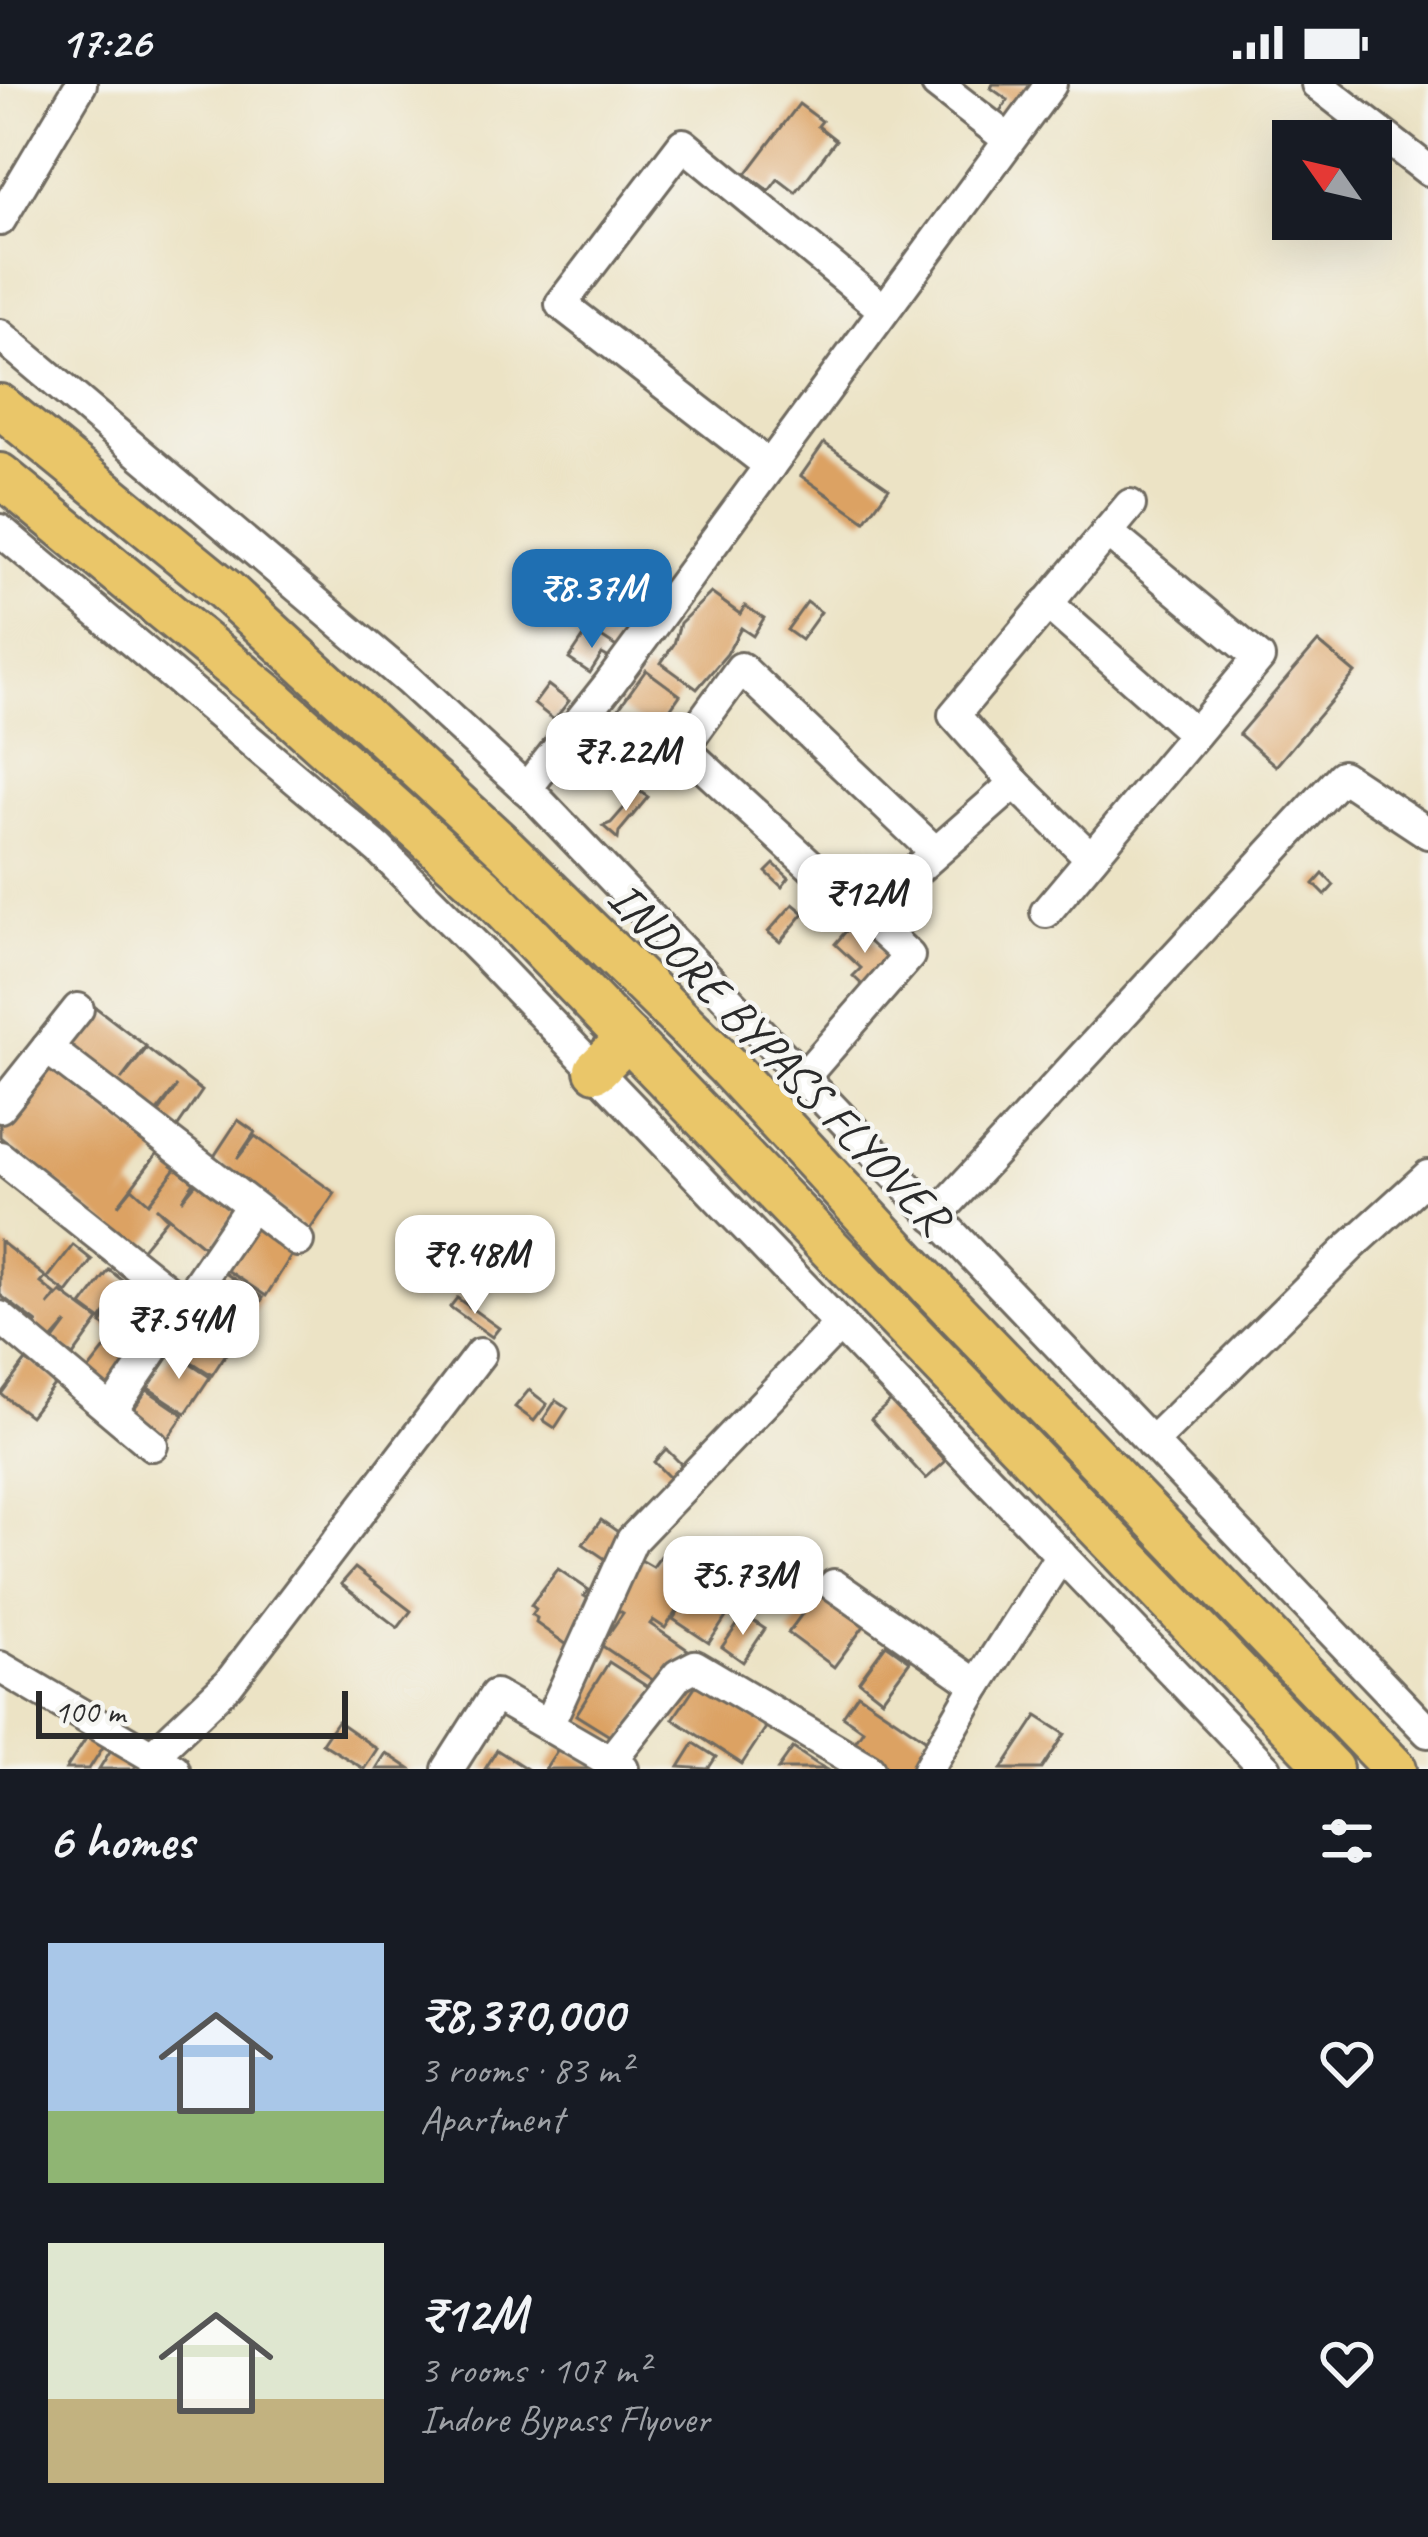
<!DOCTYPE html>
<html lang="en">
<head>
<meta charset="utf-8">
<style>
	:root { --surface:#171b24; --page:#242831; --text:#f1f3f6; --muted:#9ea1a6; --accent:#1f6fb2 }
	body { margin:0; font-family:Caveat,sans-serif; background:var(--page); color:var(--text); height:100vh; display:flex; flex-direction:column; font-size:45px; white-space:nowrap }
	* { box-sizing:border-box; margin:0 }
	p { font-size:39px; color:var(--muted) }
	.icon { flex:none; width:66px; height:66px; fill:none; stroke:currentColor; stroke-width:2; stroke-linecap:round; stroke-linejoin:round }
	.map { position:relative; height:1685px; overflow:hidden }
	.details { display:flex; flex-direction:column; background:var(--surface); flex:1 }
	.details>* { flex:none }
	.needle { width:78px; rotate:304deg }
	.buttons { position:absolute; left:1272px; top:36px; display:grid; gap:24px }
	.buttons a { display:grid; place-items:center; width:120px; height:120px; border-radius:0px; background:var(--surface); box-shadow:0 12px 48px #0002; font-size:60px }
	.scale { position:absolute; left:36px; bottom:30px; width:312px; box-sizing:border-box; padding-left:12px; border:6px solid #2b2b2b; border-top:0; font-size:33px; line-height:42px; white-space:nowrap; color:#2b2b2b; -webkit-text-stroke:9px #f6f6f2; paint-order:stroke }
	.price { position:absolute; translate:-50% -102px; padding:0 27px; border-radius:24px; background:#fff; color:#222; font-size:39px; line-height:78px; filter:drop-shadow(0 3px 6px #0008) }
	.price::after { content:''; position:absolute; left:50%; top:72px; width:36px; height:27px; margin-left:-18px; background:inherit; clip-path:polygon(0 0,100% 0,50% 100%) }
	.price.on { background:var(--accent); color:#fff }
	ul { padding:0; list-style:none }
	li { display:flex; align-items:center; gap:36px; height:300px; padding:0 48px }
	li span { display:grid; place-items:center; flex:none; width:336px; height:240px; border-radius:0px; color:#555 }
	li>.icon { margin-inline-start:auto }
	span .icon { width:144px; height:144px; fill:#fffc; stroke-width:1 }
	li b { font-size:51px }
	h2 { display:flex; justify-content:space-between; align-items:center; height:144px; padding:0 48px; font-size:51px }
	.status { display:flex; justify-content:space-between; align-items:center; height:84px; padding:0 60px; background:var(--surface); direction:ltr }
	.status svg { height:33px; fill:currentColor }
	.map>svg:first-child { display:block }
</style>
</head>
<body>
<div class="status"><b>17:26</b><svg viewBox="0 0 49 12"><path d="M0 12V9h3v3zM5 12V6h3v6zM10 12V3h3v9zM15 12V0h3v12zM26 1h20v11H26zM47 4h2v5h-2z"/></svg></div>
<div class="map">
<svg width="1428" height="1685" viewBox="0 0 1428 1685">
	<rect width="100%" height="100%" fill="#f6f6f2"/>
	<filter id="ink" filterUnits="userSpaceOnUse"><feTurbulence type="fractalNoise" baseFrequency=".00833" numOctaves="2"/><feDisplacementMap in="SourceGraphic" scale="24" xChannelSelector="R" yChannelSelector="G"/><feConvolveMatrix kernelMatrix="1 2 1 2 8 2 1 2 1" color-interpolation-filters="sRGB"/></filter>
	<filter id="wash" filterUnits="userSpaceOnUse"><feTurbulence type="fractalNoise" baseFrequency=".004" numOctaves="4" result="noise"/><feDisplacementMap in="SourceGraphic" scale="48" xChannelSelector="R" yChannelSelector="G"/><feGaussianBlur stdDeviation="2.7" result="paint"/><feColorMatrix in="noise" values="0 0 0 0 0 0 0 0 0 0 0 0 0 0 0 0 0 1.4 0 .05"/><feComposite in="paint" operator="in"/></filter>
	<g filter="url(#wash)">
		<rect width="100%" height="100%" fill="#ece3c5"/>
		<g id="blocks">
			<g fill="#dca263">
				<path d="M 993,0 L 1031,0 L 1006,37 L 997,31 L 1008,16 L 991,4 Z"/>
				<path d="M 799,20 L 822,37 L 818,42 L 836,56 L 796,109 L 778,95 L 769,107 L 746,90 Z"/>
				<path d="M 824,359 L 889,404 L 865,437 L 801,392 Z"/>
				<path d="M 711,509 L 740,530 L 745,522 L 764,534 L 753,552 L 741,544 L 727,570 L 697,605 L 661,579 L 674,560 L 680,539 Z"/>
				<path d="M 807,518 L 821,528 L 801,556 L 787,546 Z"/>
				<path d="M 589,545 L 618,564 L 611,575 L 602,570 L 590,589 L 569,575 Z"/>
				<path d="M 1318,558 L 1355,589 L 1276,682 L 1239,650 Z"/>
				<path d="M 646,586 L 680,611 L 654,648 L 619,624 Z"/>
				<path d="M 548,601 L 569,617 L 554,636 L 534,620 Z"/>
				<path d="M 639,707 L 648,713 L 619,748 L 618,755 L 603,742 L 611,739 Z"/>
				<path d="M 774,780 L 789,794 L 782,803 L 766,788 Z"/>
				<path d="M 1323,790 L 1334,801 L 1325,811 L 1314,800 Z"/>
				<path d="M 793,820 L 804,829 L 780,858 L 768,848 Z"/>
				<path d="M 853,839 L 895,878 L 869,907 L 853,892 L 861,884 L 835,860 Z"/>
				<path d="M 90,919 L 146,962 L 121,996 L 147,964 L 202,1007 L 176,1045 L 157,1031 L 177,1002 L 156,1029 L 62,956 Z"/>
				<path d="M 47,978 L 159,1067 L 118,1121 L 132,1104 L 149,1119 L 176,1084 L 194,1098 L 182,1116 L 197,1098 L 237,1127 L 209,1167 L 156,1123 L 167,1134 L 140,1167 L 0,1053 L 0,1038 Z"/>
				<path d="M 238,1036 L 255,1048 L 237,1075 L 255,1052 L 335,1109 L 309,1147 L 213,1074 Z"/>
				<path d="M 252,1142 L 293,1169 L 266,1212 L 224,1184 Z"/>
				<path d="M 0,1157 L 46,1193 L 41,1199 L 56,1211 L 48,1222 L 61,1208 L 99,1236 L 73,1272 L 53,1258 L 67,1239 L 51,1257 L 33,1244 L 37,1239 L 0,1211 Z"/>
				<path d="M 73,1161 L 92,1176 L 67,1209 L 47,1195 Z"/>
				<path d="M 109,1186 L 146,1214 L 122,1246 L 115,1241 L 111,1246 L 101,1240 L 108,1226 L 101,1236 L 82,1222 Z"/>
				<path d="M 225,1189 L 263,1214 L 212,1291 L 173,1266 Z"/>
				<path d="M 457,1214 L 499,1244 L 492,1253 L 450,1223 Z"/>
				<path d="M 147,1217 L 169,1233 L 142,1270 L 126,1260 L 140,1272 L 112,1307 L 87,1288 L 115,1252 L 119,1255 Z"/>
				<path d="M 172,1268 L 210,1293 L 186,1329 L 148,1304 Z"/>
				<path d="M 28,1274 L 57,1297 L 30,1332 L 1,1310 Z"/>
				<path d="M 147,1306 L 184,1331 L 168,1354 L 131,1329 Z"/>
				<path d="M 529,1306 L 547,1320 L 534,1337 L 515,1323 Z"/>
				<path d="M 556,1316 L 568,1324 L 555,1344 L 543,1336 Z"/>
				<path d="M 891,1317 L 946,1377 L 926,1395 L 871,1335 Z"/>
				<path d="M 666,1365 L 682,1381 L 670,1394 L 654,1378 Z"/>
				<path d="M 601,1436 L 628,1455 L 611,1479 L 583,1460 Z"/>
				<path d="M 634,1472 L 653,1483 L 661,1472 L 697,1496 L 665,1544 L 653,1536 L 650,1540 L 688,1566 L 663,1603 L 601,1561 L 623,1529 L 606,1519 Z"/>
				<path d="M 355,1484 L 411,1527 L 398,1544 L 341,1500 Z"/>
				<path d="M 558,1485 L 589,1506 L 584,1512 L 592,1517 L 570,1563 L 536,1539 L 537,1534 L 532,1531 L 536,1525 L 531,1521 Z"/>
				<path d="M 695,1503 L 730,1527 L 709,1559 L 673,1535 Z"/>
				<path d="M 818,1508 L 864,1542 L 834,1583 L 788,1549 Z"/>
				<path d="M 744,1531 L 765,1545 L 743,1578 L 722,1563 Z"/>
				<path d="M 886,1560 L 910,1577 L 882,1615 L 859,1597 Z"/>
				<path d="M 609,1578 L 654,1607 L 621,1659 L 576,1631 Z"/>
				<path d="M 700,1595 L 767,1642 L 742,1680 L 673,1635 Z"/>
				<path d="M 858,1610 L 931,1659 L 913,1685 L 890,1685 L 851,1664 L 863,1646 L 843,1632 Z"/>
				<path d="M 1037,1632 L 1065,1650 L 1042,1685 L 1002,1685 Z"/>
				<path d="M 337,1637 L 377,1665 L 364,1685 L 322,1659 Z"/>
				<path d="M 89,1650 L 105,1660 L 89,1685 L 66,1685 Z"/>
				<path d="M 694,1659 L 716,1673 L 708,1685 L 679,1683 Z"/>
				<path d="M 114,1661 L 139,1677 L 134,1685 L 99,1685 Z"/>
				<path d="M 560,1662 L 598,1685 L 545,1685 Z"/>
				<path d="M 793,1664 L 817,1680 L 826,1685 L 778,1685 Z"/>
				<path d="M 497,1666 L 527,1685 L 485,1685 Z"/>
				<path d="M 386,1669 L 410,1685 L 376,1685 Z"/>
			</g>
		</g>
	</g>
	<g filter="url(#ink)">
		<use href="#blocks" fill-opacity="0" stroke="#6f6b61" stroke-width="3"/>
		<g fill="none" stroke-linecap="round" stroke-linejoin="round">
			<g stroke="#6f6b61" stroke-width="36">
				<g id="minor">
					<path d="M 937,0 L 1009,56"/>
					<path d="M 1317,0 L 1428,86"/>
					<path d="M 0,136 L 81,0"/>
					<path d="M 0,251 L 408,596 L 535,713 L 1428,1648"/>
					<path d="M 770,382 L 561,220 L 683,60 L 884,226"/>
					<path d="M 0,446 L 379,765 L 486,872 L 1266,1685"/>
					<path d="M 1047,519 L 1195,650"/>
					<path d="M 526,705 L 610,599 L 1051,0"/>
					<path d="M 1091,774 L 1015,699 L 954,631 L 1130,421"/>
					<path d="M 1046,828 L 1259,574 L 1107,448"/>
					<path d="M 865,831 L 1015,699"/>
					<path d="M 47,964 L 298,1157"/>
					<path d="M 803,994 L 909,872 L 683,664 L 741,584 L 934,767"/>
					<path d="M 0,1023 L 78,925"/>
					<path d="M 0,1073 L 186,1221"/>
					<path d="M 935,1133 L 1342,692 L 1428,749"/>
					<path d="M 0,1233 L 152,1361"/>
					<path d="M 112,1326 L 251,1122"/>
					<path d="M 1151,1359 L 1350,1163 L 1428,1092"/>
					<path d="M 834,1501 L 977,1601"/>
					<path d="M 0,1583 L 174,1685"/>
					<path d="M 549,1639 L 632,1456 L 840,1240"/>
					<path d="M 152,1672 L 229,1599 L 480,1270"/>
					<path d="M 611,1676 L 678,1591 L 695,1582 L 869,1685"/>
					<path d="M 448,1685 L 495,1611 L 623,1685"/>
					<path d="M 928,1685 L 977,1601 L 1061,1471"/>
				</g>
			</g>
			<g stroke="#6f6b61" stroke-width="48">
				<g id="highway">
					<path d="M 0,322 L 225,506 L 506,765 L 725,980 L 937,1209 L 1395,1685"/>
					<path d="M 0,391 L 277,619 L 486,807 L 1331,1685"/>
					<path d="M 596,986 L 628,954"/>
				</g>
			</g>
			<use href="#minor" stroke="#fff" stroke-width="30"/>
			<use href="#highway" stroke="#eac669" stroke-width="42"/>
		</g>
	</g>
	<g text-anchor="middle" stroke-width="9" stroke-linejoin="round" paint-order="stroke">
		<g font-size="48" fill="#2b2b2b" stroke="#f6f6f2">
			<text transform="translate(780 972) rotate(46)" y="17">INDORE BYPASS FLYOVER</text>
		</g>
	</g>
</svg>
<div class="buttons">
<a><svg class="needle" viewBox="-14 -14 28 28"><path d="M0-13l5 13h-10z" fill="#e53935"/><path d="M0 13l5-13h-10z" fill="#9ea1a6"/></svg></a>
</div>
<div class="scale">100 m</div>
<b class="price on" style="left:592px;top:567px">₹8.37M</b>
<b class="price" style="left:626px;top:730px">₹7.22M</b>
<b class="price" style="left:865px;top:872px">₹12M</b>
<b class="price" style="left:475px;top:1233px">₹9.48M</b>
<b class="price" style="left:179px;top:1298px">₹7.54M</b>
<b class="price" style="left:743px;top:1554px">₹5.73M</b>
</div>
<section class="details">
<h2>6 homes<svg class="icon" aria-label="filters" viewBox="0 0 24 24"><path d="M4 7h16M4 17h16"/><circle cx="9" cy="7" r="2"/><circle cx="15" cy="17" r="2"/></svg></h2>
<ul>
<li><span style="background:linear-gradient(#a9c7e8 70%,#8fb573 0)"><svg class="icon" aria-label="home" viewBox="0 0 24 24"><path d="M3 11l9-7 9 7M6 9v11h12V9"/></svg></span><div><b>₹8,370,000</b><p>3 rooms · 83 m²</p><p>Apartment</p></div><svg class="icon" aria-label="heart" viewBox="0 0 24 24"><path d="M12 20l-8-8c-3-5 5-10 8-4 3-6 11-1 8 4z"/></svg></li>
<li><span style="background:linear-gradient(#dfe7d0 65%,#c2b280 0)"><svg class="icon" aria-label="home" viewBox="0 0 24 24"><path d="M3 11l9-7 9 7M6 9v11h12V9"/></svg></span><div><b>₹12M</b><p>3 rooms · 107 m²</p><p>Indore Bypass Flyover</p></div><svg class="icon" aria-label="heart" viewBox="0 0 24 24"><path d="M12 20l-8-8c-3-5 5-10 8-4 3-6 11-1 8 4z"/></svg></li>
</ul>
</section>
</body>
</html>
